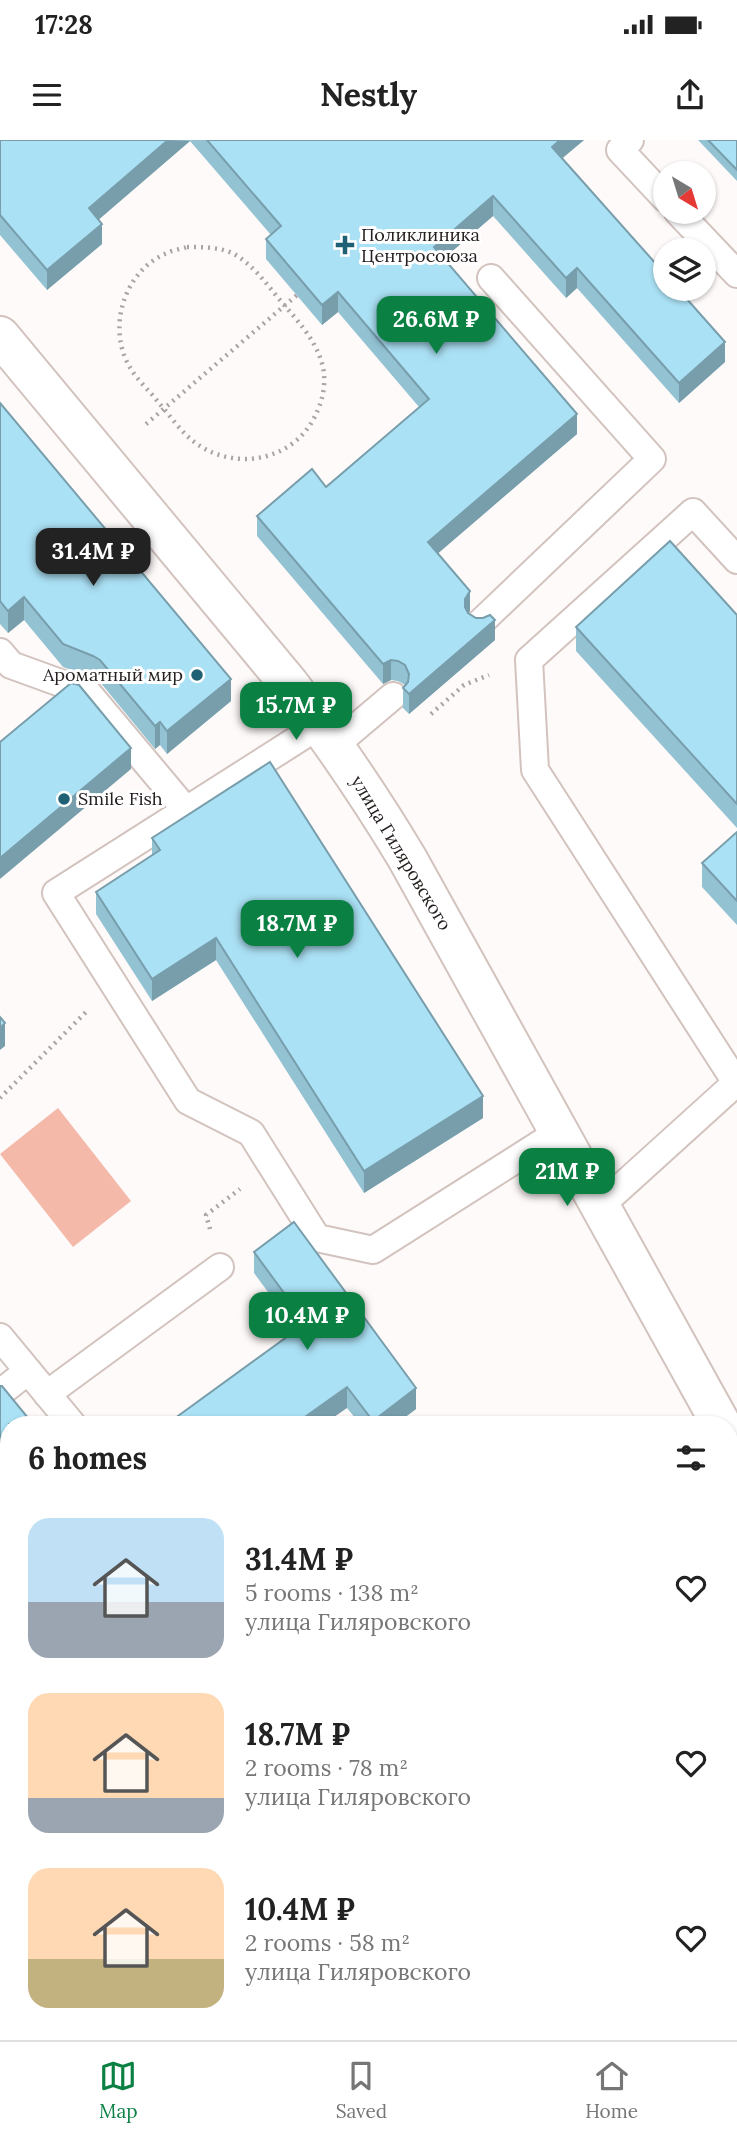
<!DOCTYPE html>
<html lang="en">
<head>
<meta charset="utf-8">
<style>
	:root { --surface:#fff; --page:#f6f6f6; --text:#222; --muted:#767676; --line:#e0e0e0; --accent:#0b8043 }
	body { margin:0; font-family:Lora,serif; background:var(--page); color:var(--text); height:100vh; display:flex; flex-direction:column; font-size:26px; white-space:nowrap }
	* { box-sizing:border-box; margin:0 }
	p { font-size:23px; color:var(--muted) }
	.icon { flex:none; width:38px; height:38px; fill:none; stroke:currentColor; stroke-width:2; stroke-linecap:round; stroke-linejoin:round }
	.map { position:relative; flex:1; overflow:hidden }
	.details { position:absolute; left:0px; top:1276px; width:738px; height:625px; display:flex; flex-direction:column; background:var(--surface); border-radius:28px 28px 0 0; box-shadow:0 2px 5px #0004 }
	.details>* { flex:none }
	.needle { width:46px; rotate:142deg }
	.fabs { position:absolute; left:653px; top:21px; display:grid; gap:14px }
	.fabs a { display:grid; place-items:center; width:63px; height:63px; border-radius:50%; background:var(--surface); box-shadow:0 2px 5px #0004; font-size:35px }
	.price { position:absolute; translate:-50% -60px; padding:0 16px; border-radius:14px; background:var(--accent); color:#fff; font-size:23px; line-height:46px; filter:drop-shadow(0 2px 4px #0008) }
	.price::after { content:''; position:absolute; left:50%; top:42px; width:21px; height:16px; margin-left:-10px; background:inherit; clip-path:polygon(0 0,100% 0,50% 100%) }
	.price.active { background:#222; color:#fff }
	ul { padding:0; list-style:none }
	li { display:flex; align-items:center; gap:21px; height:175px; padding:0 28px }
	li span { display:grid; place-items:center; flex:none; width:196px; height:140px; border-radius:21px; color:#555 }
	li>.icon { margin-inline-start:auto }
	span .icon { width:84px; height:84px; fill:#fffc; stroke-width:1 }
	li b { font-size:30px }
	h2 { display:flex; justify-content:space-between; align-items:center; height:84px; padding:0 28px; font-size:30px }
	.status { display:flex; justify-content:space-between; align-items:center; height:49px; padding:0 35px; background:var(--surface); direction:ltr }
	.status svg { height:19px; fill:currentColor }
	header { display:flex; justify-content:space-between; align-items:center; height:91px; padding:0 28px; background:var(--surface); font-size:32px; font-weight:700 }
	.menu { display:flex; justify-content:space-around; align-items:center; height:98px; border-top:2px solid var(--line); background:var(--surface); font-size:19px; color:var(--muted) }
	.menu a { display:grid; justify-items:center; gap:4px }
	.menu .active { color:var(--accent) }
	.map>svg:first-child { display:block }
</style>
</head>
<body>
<div class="status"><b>17:28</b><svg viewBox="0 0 49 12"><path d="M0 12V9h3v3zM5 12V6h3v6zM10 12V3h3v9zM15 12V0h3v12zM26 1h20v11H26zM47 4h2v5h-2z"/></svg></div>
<header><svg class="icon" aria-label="menu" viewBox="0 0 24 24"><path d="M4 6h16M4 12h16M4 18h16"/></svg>Nestly<svg class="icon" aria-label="share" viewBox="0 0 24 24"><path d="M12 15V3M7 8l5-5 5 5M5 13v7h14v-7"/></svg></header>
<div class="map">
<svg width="737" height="1900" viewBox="0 0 737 1900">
	<rect width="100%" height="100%" fill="#fefaf9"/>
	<g fill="#f5b9a9">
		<path d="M 58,968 L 131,1061 L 73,1107 L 0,1014 Z"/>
		<path d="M 737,1752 L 737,1900 L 605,1900 L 598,1892 L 730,1892 L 730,1756 Z"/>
	</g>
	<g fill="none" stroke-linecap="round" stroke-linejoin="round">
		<g stroke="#d3c3bf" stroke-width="30">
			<g id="service">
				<path d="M 630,0 L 620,10 L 665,58"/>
				<path d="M 678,72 L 737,134"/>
				<path d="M 737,420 L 693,372 L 529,520 L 535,630 L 737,944"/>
				<path d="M 480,483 L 652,319 L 491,138"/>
				<path d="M 0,512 L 11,525 L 88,553 L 186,670"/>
				<path d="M 320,585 L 56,753 L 188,961 L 251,993 L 317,1098 L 373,1110 L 559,992"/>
				<path d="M 335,605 L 393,556"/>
				<path d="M 600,1066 L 736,943"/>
				<path d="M 0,1197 L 72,1284"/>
				<path d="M 0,1253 L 28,1231"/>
				<path d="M 47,1254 L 220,1127"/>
				<path d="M 0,1435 L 4,1432"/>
				<path d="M 730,1735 L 737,1731"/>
				<path d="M 547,1892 L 554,1900"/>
				<path d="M 245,1900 L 255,1892"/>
			</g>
		</g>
		<g stroke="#d3c3bf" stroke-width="42">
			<g id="tertiary">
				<path d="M 0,196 L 290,545 C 332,601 371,658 407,718 L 721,1284"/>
				<path d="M 730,1299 L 737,1312"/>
			</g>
		</g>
		<g stroke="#d8d7d7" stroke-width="42">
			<g id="primary">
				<path d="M 0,1627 L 9,1637"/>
				<path d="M 0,1782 L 9,1792"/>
				<path d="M 90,1892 L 96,1900"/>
				<path d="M 220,1892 L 227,1900"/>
			</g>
		</g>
		<g stroke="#a9a4a3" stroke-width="4.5" stroke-dasharray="2 5" stroke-linecap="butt">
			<path d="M 187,107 C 203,107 220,107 234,114 C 253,125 265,142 279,159 C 312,197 341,228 313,280 C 289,323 231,331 193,301 C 180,291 169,274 158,262 C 150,251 138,241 131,229 C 106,190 123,131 167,113 C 173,110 181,109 187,107 Z"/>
			<path d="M 146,284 L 297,155"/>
			<path d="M 431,574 L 464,545 L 489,535"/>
			<path d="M 0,958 L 86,872"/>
			<path d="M 210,1089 L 206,1075 L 240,1049"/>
		</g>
		<use href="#service" stroke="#fff" stroke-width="26"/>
		<use href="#tertiary" stroke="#fff" stroke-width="38"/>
		<use href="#primary" stroke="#e2a393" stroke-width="38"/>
	</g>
	<g fill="#93c2d3">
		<path d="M 0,0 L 584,0 L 562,18 L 725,222 L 679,263 L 577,148 L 566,158 L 493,76 L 444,118 L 577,294 L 438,413 L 470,471 L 468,473 L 495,500 L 409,574 L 403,568 L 403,548 L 405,545 L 398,541 L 391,540 L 383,544 L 257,396 L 257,376 L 326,347 L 419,267 L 338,172 L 322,185 L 266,119 L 266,99 L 271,95 L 190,1 L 99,79 L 102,104 L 47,150 L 0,95 Z"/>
		<path d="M 698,0 L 737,0 L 737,41 Z"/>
		<path d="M 0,263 L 231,561 L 167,614 L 160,605 L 155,609 L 100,542 L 93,538 L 63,527 L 24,480 L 8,493 L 0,484 Z"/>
		<path d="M 737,475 L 737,688 L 576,511 L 576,487 Z"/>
		<path d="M 737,692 L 737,785 L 702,747 L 702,723 Z"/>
		<path d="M 152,698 L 483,978 L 364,1053 L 216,820 L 152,861 L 96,774 L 96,752 L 152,716 Z"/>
		<path d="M 254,1112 L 416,1269 L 396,1284 L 360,1284 L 347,1268 L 296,1190 L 254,1133 Z"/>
		<path d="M 9,1284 L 9,1417 L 3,1416 L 0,1417 Z"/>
		<path d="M 730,1401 L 737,1414 L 737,1659 L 736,1660 L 730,1650 Z"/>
		<path d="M 368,1892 L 536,1892 L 542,1900 L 375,1900 Z"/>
	</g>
	<g fill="#789eac">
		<path d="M 168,0 L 190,1 L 89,88 L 89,68 Z"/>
		<path d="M 560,0 L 584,0 L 552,27 L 552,7 Z"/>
		<path d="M 493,56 L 493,76 L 434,127 L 434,107 Z"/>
		<path d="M 102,84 L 102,104 L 47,150 L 47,130 Z"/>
		<path d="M 577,128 L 577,148 L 566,158 L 566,138 Z"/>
		<path d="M 338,152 L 338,172 L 322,185 L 322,165 Z"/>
		<path d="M 725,202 L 725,222 L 679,263 L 679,243 Z"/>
		<path d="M 577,274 L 577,294 L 428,422 L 428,402 Z"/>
		<path d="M 470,451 L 470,471 L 465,479 L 465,459 Z"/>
		<path d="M 24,457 L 24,480 L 8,493 L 8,471 Z"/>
		<path d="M 495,480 L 495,500 L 409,574 L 409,554 Z"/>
		<path d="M 391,520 L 391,540 L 383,544 L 383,524 Z"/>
		<path d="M 231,539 L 231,561 L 167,614 L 167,591 Z"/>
		<path d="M 160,582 L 160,605 L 155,609 L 155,586 Z"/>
		<path d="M 131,608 L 131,629 L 0,739 L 0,718 Z"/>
		<path d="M 216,798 L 216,820 L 152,861 L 152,839 Z"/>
		<path d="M 5,883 L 5,906 L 0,910 L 0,888 Z"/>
		<path d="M 483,956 L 483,978 L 364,1053 L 364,1031 Z"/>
		<path d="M 347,1247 L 347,1268 L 324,1284 L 295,1284 Z"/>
		<path d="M 416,1248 L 416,1269 L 396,1284 L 373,1284 L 373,1281 Z"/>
		<path d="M 3,1394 L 3,1416 L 0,1417 L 0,1395 Z"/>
		<path d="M 737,1638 L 737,1659 L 736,1660 L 736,1639 Z"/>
	</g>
	<g fill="#abe1f5" stroke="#789eac" stroke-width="2">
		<path d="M 0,0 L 168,0 L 89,68 L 102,84 L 47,130 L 0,75 Z"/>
		<path d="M 207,0 L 560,0 L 552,7 L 665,134 L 665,149 L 678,149 L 725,202 L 679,243 L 577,128 L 566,138 L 493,56 L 434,107 L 577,274 L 428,402 L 470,451 L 465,459 L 465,467 L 468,473 L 476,478 L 483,478 L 490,475 L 495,480 L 409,554 L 403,548 L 408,542 L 409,534 L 405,525 L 398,521 L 391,520 L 383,524 L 257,376 L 312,329 L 326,347 L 429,259 L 338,152 L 322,165 L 266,99 L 281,86 Z"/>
		<path d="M 708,0 L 737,0 L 737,30 Z"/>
		<path d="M 0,263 L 231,539 L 167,591 L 160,582 L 155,586 L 100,520 L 93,516 L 63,504 L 24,457 L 8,471 L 0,461 Z"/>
		<path d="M 670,401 L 737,475 L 737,664 L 576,487 Z"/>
		<path d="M 71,543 L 79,545 L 131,608 L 0,718 L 0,602 Z"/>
		<path d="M 270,622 L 483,956 L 364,1031 L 216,798 L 152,839 L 96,752 L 160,710 L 152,698 Z"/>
		<path d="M 737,692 L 737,761 L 702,723 Z"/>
		<path d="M 0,877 L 5,883 L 0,888 Z"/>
		<path d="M 294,1082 L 416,1248 L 373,1281 L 347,1247 L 295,1284 L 167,1284 L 306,1183 L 254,1112 Z"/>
		<path d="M 0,1246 L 2,1246 L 33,1284 L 9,1284 L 9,1395 L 3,1394 L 0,1395 Z"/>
		<path d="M 730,1401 L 737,1414 L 737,1638 L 736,1639 L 730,1629 Z"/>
		<path d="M 386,1892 L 536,1892 L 542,1900 L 393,1900 Z"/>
	</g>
	<g fill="#1f6075" stroke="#fff" stroke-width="2.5">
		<path d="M341.5 94.5h7v7h7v7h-7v7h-7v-7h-7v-7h7z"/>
		<circle cx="197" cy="535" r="7"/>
		<circle cx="64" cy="659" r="7"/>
	</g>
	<g text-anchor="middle" stroke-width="6" stroke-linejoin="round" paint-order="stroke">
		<g font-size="18" fill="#26201f" stroke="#fff" text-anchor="start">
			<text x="361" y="101">Поликлиника<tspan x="361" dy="21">Центросоюза</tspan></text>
			<text x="183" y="541" text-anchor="end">Ароматный мир</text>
			<text x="78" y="665">Smile Fish</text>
		</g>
		<g font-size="18" fill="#26201f" stroke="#fff">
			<text transform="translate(401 713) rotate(59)" y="6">улица Гиляровского</text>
		</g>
	</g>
</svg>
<div class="fabs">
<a><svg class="needle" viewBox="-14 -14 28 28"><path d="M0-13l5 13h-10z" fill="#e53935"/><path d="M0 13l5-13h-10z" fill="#767676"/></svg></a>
<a><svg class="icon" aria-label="layers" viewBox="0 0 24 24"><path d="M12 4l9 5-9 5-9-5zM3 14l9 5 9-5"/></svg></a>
</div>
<b class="price" style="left:436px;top:216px">26.6M ₽</b>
<b class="price active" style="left:93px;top:448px">31.4M ₽</b>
<b class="price" style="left:296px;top:602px">15.7M ₽</b>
<b class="price" style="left:297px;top:820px">18.7M ₽</b>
<b class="price" style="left:567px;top:1068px">21M ₽</b>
<b class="price" style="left:307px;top:1212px">10.4M ₽</b>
<section class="details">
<h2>6 homes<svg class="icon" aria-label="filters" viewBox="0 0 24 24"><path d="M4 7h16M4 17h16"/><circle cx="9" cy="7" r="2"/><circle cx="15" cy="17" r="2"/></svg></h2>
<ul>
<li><span style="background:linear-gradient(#bfe0f5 60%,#9aa5b1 0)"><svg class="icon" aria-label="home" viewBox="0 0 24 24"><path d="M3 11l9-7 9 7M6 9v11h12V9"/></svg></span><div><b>31.4M ₽</b><p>5 rooms · 138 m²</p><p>улица Гиляровского</p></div><svg class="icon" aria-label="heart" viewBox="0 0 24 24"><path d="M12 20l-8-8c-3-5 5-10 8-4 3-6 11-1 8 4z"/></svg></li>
<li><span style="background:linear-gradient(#ffd9b3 75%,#9aa5b1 0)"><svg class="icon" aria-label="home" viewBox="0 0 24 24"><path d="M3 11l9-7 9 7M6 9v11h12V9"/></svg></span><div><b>18.7M ₽</b><p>2 rooms · 78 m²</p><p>улица Гиляровского</p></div><svg class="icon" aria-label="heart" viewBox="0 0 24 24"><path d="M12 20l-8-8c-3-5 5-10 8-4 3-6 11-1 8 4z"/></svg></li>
<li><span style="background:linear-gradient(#ffd9b3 65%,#c2b280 0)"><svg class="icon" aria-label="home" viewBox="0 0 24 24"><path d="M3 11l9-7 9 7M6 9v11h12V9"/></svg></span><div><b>10.4M ₽</b><p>2 rooms · 58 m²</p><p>улица Гиляровского</p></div><svg class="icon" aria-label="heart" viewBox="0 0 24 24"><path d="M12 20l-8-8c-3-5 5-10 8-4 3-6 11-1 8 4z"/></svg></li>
</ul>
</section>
</div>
<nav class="menu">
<a class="active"><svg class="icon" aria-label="map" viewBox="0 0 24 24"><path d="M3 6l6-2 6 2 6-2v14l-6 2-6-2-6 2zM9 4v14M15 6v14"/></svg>Map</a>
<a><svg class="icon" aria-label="saved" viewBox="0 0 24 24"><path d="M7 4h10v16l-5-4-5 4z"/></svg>Saved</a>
<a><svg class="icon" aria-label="home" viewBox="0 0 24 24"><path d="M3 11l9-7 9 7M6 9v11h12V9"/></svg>Home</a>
</nav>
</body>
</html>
